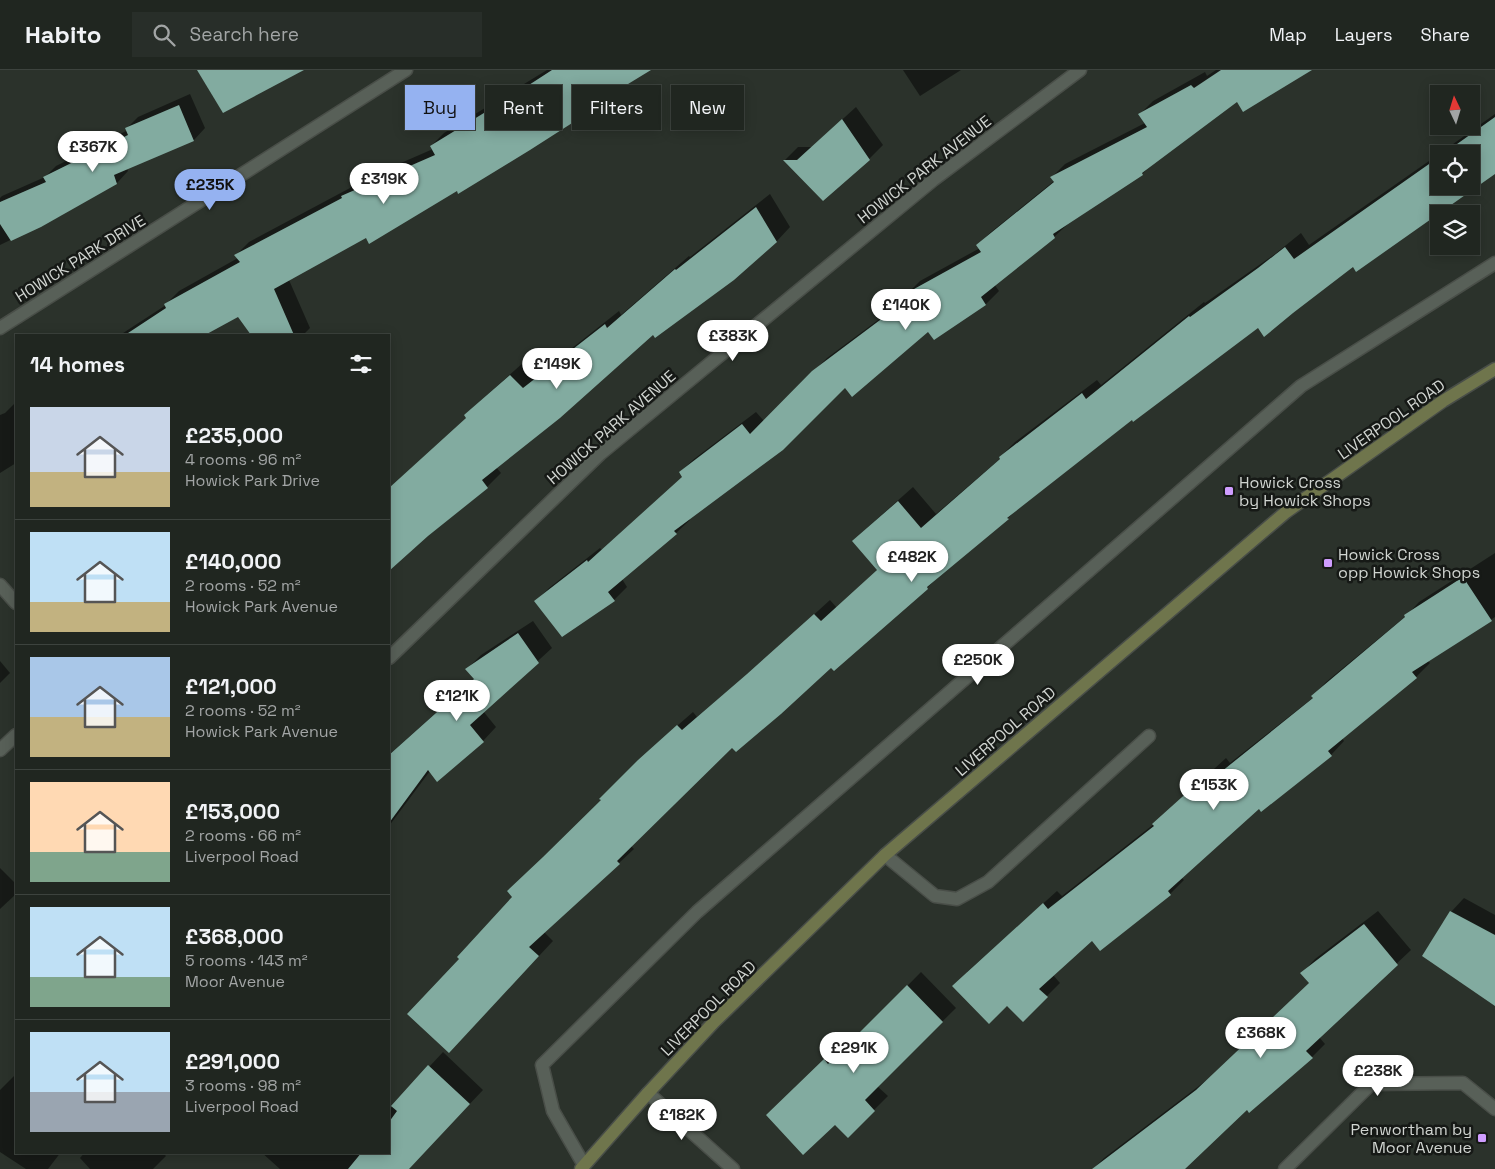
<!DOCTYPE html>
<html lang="en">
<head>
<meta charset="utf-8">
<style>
	:root { --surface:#202620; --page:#282e29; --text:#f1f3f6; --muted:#a2a5a5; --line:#3d433e; --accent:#95b2f1 }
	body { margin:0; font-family:"Space Grotesk",sans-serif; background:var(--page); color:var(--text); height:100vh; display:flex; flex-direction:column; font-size:19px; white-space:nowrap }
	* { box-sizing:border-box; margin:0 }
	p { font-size:16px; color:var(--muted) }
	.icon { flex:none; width:28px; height:28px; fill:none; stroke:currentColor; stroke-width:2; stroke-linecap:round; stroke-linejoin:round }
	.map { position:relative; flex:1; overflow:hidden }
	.side { position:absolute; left:15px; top:264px; width:375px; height:820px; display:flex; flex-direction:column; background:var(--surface); border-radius:0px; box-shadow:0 2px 12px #0003,0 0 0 1px var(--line) }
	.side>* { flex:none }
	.guide { position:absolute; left:405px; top:15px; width:475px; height:45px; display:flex; gap:10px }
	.needle { width:32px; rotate:356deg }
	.tools { position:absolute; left:1430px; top:15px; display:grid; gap:10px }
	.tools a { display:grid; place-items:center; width:50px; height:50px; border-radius:0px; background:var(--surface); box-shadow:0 2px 12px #0003,0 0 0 1px var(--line); font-size:25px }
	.price { position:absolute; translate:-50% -42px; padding:0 11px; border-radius:18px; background:#fff; color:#222; font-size:16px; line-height:32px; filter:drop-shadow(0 1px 2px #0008) }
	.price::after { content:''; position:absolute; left:50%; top:30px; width:15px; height:11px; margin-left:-8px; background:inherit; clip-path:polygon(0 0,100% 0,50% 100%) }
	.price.selected { background:var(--accent); color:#111 }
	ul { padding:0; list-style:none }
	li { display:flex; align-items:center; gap:15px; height:125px; padding:0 15px }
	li+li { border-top:1px solid var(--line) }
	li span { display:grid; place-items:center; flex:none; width:140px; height:100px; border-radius:0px; color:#555 }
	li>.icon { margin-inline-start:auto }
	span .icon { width:60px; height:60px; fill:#fffc; stroke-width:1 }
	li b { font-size:21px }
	h2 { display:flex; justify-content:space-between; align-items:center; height:60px; padding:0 15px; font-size:21px }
	.tag { padding:0 18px; border-radius:0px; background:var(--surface); box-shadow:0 2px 12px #0003,0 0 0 1px var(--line); font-size:18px; line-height:45px }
	.tag.selected { background:var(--accent); color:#111 }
	header { display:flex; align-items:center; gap:30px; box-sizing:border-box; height:70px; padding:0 25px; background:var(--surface); border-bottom:1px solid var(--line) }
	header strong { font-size:24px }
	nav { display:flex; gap:28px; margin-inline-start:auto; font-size:18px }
	.search { width:350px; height:45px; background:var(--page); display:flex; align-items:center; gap:12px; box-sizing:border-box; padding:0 18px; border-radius:0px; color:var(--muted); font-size:19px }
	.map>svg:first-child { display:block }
</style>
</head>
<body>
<header>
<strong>Habito</strong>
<div class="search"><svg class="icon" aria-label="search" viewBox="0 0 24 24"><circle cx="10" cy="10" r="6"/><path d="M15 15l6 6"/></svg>Search here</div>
<nav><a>Map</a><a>Layers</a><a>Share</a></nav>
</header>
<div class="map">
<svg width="1495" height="1099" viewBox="0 0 1495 1099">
	<rect width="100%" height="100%" fill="#2b322b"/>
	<g fill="#0007">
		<path d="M 547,0 L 649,0 L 602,28 L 593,38 L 457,119 L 366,166 L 289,210 L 310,258 L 303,265 L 253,265 L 239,245 L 202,265 L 120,265 L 166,235 L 166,234 L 179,221 L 238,188 L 236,185 L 249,172 L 350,118 L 355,113 L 433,79 L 431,76 L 444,63 Z"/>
		<path d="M 903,0 L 961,0 L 920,26 Z"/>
		<path d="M 1216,0 L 1306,0 L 1238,30 L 1154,93 L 1142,104 L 1068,154 L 1054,167 L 994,214 L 999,221 L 986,234 L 934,269 L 929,260 L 845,316 L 689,449 L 690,450 L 676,463 L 622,509 L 627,517 L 614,530 L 536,531 L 549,518 L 600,478 L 602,480 L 683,407 L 680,402 L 694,389 L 756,342 L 764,351 L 827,288 L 909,227 L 907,224 L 920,211 L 980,178 L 977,175 L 991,162 L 1054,111 L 1052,107 L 1065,94 L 1145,53 L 1140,44 L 1153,31 L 1205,2 L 1207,6 Z"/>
		<path d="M 190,24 L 205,58 L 194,70 L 127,98 L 128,101 L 117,113 L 68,140 L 62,145 L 0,175 L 0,128 L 2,126 L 45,107 L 56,96 L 128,60 L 127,58 L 138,47 Z"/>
		<path d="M 856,37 L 883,75 L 869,89 L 785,90 L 798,77 L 812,77 Z"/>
		<path d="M 1495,44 L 1495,103 L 1258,256 L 1132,348 L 1022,435 L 1008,448 L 942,503 L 927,518 L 732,676 L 631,776 L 634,779 L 619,793 L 544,862 L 553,871 L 464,966 L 461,889 L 560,773 L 654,676 L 693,642 L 697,647 L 764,590 L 830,530 L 837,538 L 878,499 L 853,471 L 868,457 L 913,417 L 936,444 L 1001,388 L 1000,387 L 1015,372 L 1097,310 L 1101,315 L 1204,232 L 1205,233 L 1275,184 L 1301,163 L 1309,175 L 1439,84 L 1439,116 L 1471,116 L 1471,84 L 1439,84 Z"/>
		<path d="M 770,124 L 790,157 L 777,171 L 733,209 L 653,264 L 496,397 L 501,403 L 487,417 L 427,465 L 389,500 L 389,425 L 467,347 L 465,345 L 479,332 L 524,292 L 538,305 L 619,241 L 621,245 L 689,186 L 690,187 Z"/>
		<path d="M 16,332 L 16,393 L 0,403 L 0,345 L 5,343 Z"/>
		<path d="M 1495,483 L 1495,547 L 1428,591 L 1430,593 L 1416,607 L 1342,668 L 1344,671 L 1331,685 L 1259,737 L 1181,807 L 1184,810 L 1170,824 L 1092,869 L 1053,905 L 1060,913 L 1023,950 L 1007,934 L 967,902 L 1057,821 L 1062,826 L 1154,754 L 1226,688 L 1230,693 L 1314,627 L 1313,626 L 1326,612 L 1406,546 L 1419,532 Z"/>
		<path d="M 533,551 L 552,578 L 483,641 L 496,657 L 483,671 L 430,701 L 389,756 L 389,680 L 391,683 L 475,608 L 467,599 L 481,585 Z"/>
		<path d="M 0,591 L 10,603 L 0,613 Z"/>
		<path d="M 0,798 L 16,814 L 16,824 L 0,839 Z"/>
		<path d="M 1464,828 L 1495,845 L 1495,921 L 1451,842 Z"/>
		<path d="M 1378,841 L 1411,880 L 1319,967 L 1325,974 L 1312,987 L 1247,1038 L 1183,1099 L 1093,1099 L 1104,1088 L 1212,1006 L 1310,913 L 1302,903 L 1315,889 Z"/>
		<path d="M 921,902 L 956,938 L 877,1016 L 888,1026 L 848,1066 L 835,1053 L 781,1031 L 838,977 L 843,981 Z"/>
		<path d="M 443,982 L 483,1020 L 408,1099 L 280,1099 L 261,1082 L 389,1082 L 389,1040 Z"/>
		<path d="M 14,1006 L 16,1007 L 16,1082 L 61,1082 L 48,1099 L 26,1099 L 0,1082 L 0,1020 Z"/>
		<path d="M 85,1082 L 162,1082 L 166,1086 L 153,1099 L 90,1099 L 80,1088 Z"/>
	</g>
	<g fill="#82aba0">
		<path d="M 197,0 L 304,0 L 223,43 Z"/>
		<path d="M 552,0 L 651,0 L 592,36 L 594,39 L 530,80 L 458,124 L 457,121 L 369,174 L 366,168 L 274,219 L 294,265 L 251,265 L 238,247 L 205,265 L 125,265 L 166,238 L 164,234 L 240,192 L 234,185 L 342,128 L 341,126 L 435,85 L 430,76 L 515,24 Z"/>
		<path d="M 1221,0 L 1312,0 L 1243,42 L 1237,32 L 1142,103 L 1143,105 L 1053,164 L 1055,168 L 981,227 L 986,235 L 934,270 L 928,262 L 852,327 L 845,318 L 783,380 L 674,461 L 677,464 L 608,522 L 615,531 L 562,567 L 534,531 L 587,490 L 588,492 L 682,407 L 679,402 L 742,354 L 750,364 L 812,301 L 908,229 L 905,224 L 981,182 L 976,175 L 1054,112 L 1050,107 L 1147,57 L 1138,44 L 1191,15 L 1194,18 Z"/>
		<path d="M 179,35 L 194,71 L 114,105 L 117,114 L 41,157 L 11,171 L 0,154 L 0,132 L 46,112 L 43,107 L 128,65 L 125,58 Z"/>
		<path d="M 1495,47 L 1495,104 L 1356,202 L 1353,197 L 1293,243 L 1264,267 L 1258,258 L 1133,352 L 1132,350 L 1007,448 L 1009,449 L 927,517 L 928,519 L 834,601 L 831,598 L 781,644 L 736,682 L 732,678 L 617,791 L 620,794 L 529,877 L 539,886 L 449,983 L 407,944 L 459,889 L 457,887 L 512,827 L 507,821 L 543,787 L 601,730 L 599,729 L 638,690 L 677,655 L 682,660 L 747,604 L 814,544 L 821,551 L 877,500 L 852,471 L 898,431 L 921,458 L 1000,389 L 999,387 L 1082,323 L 1086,329 L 1189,246 L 1190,247 L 1258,198 L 1285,177 L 1294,189 L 1439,87 L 1439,116 L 1471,116 L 1471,84 L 1443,84 Z"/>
		<path d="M 842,49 L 870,90 L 823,131 L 783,90 L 797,90 Z"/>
		<path d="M 756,137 L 777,172 L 734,210 L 655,268 L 653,265 L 560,348 L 482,410 L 488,418 L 428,466 L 389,501 L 389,418 L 466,348 L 464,345 L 510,305 L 523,318 L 605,254 L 607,258 L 675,199 L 676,200 Z"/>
		<path d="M 1463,507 L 1492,551 L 1412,602 L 1417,608 L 1328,681 L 1332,686 L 1261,742 L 1259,739 L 1168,821 L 1171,825 L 1100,881 L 1092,871 L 1039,919 L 1048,927 L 1023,952 L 1007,936 L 989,954 L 952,916 L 1043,833 L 1048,839 L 1154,756 L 1152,754 L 1211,701 L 1216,706 L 1313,628 L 1311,626 L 1405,547 L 1404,545 Z"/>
		<path d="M 518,563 L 539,593 L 470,655 L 484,672 L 437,712 L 428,700 L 389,753 L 389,685 L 474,609 L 465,599 Z"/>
		<path d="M 1450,841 L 1495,865 L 1495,936 L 1422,886 Z"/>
		<path d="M 1364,854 L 1398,895 L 1306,981 L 1313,988 L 1249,1043 L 1247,1040 L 1185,1099 L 1092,1099 L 1196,1020 L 1309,913 L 1300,903 Z"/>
		<path d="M 907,915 L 943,952 L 865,1030 L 875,1041 L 848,1068 L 835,1055 L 803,1085 L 766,1045 L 824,989 L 828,994 Z"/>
		<path d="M 428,995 L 470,1034 L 409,1099 L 348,1099 L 362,1082 L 389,1082 L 389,1052 L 397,1041 L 391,1036 Z"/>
	</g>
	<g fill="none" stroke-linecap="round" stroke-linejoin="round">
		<g stroke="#494e48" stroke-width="15">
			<g id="street">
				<path d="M 0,258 L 406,0"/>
				<path d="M 0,515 L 16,533"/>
				<path d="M 389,588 L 600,384 L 933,110 L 1080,0"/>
				<path d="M 0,680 L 16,665"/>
				<path d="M 885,785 L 935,826 L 957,829 L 988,812 L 1149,666"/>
				<path d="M 648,1023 L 733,1099"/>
				<path d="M 584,1095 L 553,1041 L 542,995 L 697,842 L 1301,316 L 1495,193"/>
				<path d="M 1285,1099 L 1371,1014 L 1463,1013 L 1495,1039"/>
			</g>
		</g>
		<g stroke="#494e48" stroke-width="15">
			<path id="secondary" d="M 581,1099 L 648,1023 L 714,952 L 885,785 L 1286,442 L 1443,331 L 1495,299"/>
		</g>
		<use href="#street" stroke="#586058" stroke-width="12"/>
		<use href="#secondary" stroke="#6f754c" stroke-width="12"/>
	</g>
	<g fill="#cf9dff" stroke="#161916" stroke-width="2">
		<rect x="1224" y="416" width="10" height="10" rx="2.5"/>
		<rect x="1323" y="488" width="10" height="10" rx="2.5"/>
		<rect x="1477" y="1063" width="10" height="10" rx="2.5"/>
	</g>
	<g text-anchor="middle" stroke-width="5" stroke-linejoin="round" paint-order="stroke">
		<g font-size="16" fill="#d0d4d0" stroke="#161916">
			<text transform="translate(924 99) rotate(-38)" y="6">HOWICK PARK AVENUE</text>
			<text transform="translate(80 188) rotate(-32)" y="6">HOWICK PARK DRIVE</text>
			<text transform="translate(1391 349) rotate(-35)" y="6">LIVERPOOL ROAD</text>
			<text transform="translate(611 357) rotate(-41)" y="6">HOWICK PARK AVENUE</text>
			<text transform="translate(1005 661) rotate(-41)" y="6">LIVERPOOL ROAD</text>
			<text transform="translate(708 938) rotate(-45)" y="6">LIVERPOOL ROAD</text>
		</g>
		<g font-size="16" fill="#d0d4d0" stroke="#161916" text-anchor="start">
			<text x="1239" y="418">Howick Cross<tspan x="1239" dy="18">by Howick Shops</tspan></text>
			<text x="1338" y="490">Howick Cross<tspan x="1338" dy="18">opp Howick Shops</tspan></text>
			<text x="1472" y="1065" text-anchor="end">Penwortham by<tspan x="1472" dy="18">Moor Avenue</tspan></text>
		</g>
	</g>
</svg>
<div class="tools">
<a><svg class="needle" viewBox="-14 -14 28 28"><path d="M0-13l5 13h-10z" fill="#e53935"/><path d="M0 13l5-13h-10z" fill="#a2a5a5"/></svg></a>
<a><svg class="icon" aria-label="locate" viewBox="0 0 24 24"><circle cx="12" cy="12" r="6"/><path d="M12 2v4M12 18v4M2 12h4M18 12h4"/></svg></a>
<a><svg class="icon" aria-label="layers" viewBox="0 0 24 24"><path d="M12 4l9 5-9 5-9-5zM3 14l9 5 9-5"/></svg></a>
</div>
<b class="price" style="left:93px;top:103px">£367K</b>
<b class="price" style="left:384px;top:135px">£319K</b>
<b class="price selected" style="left:210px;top:141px">£235K</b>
<b class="price" style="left:906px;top:261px">£140K</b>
<b class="price" style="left:733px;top:292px">£383K</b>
<b class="price" style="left:557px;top:320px">£149K</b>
<b class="price" style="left:912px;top:513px">£482K</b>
<b class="price" style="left:978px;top:616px">£250K</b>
<b class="price" style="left:457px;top:652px">£121K</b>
<b class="price" style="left:1214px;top:741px">£153K</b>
<b class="price" style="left:1261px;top:989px">£368K</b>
<b class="price" style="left:854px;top:1004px">£291K</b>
<b class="price" style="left:1378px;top:1027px">£238K</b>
<b class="price" style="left:682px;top:1071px">£182K</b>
<div class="guide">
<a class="tag selected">Buy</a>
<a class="tag">Rent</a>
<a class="tag">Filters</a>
<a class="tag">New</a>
</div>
<section class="side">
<h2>14 homes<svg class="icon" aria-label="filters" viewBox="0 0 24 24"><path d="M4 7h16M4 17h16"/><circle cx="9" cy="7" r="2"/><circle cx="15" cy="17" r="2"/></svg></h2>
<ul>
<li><span style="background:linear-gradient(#c9d6e8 65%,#c2b280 0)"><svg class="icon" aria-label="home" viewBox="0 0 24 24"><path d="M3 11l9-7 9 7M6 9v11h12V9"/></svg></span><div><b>£235,000</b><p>4 rooms · 96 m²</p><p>Howick Park Drive</p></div></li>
<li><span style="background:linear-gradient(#bfe0f5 70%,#c2b280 0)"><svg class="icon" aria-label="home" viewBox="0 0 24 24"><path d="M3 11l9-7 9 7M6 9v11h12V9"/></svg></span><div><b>£140,000</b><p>2 rooms · 52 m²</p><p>Howick Park Avenue</p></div></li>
<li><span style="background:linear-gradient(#a9c7e8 60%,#c2b280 0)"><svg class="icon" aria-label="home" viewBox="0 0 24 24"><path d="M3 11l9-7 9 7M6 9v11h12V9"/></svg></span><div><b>£121,000</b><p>2 rooms · 52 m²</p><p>Howick Park Avenue</p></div></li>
<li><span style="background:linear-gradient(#ffd9b3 70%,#7fa58c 0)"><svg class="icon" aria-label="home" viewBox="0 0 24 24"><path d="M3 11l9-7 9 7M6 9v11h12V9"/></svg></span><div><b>£153,000</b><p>2 rooms · 66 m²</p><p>Liverpool Road</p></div></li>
<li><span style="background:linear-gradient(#bfe0f5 70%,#7fa58c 0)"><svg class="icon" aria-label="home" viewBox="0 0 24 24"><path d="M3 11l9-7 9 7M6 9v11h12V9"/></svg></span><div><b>£368,000</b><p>5 rooms · 143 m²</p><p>Moor Avenue</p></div></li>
<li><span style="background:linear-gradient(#bfe0f5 60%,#9aa5b1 0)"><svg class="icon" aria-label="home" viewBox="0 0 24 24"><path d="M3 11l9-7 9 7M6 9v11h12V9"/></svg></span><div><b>£291,000</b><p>3 rooms · 98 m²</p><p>Liverpool Road</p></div></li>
</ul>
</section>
</div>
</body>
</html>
